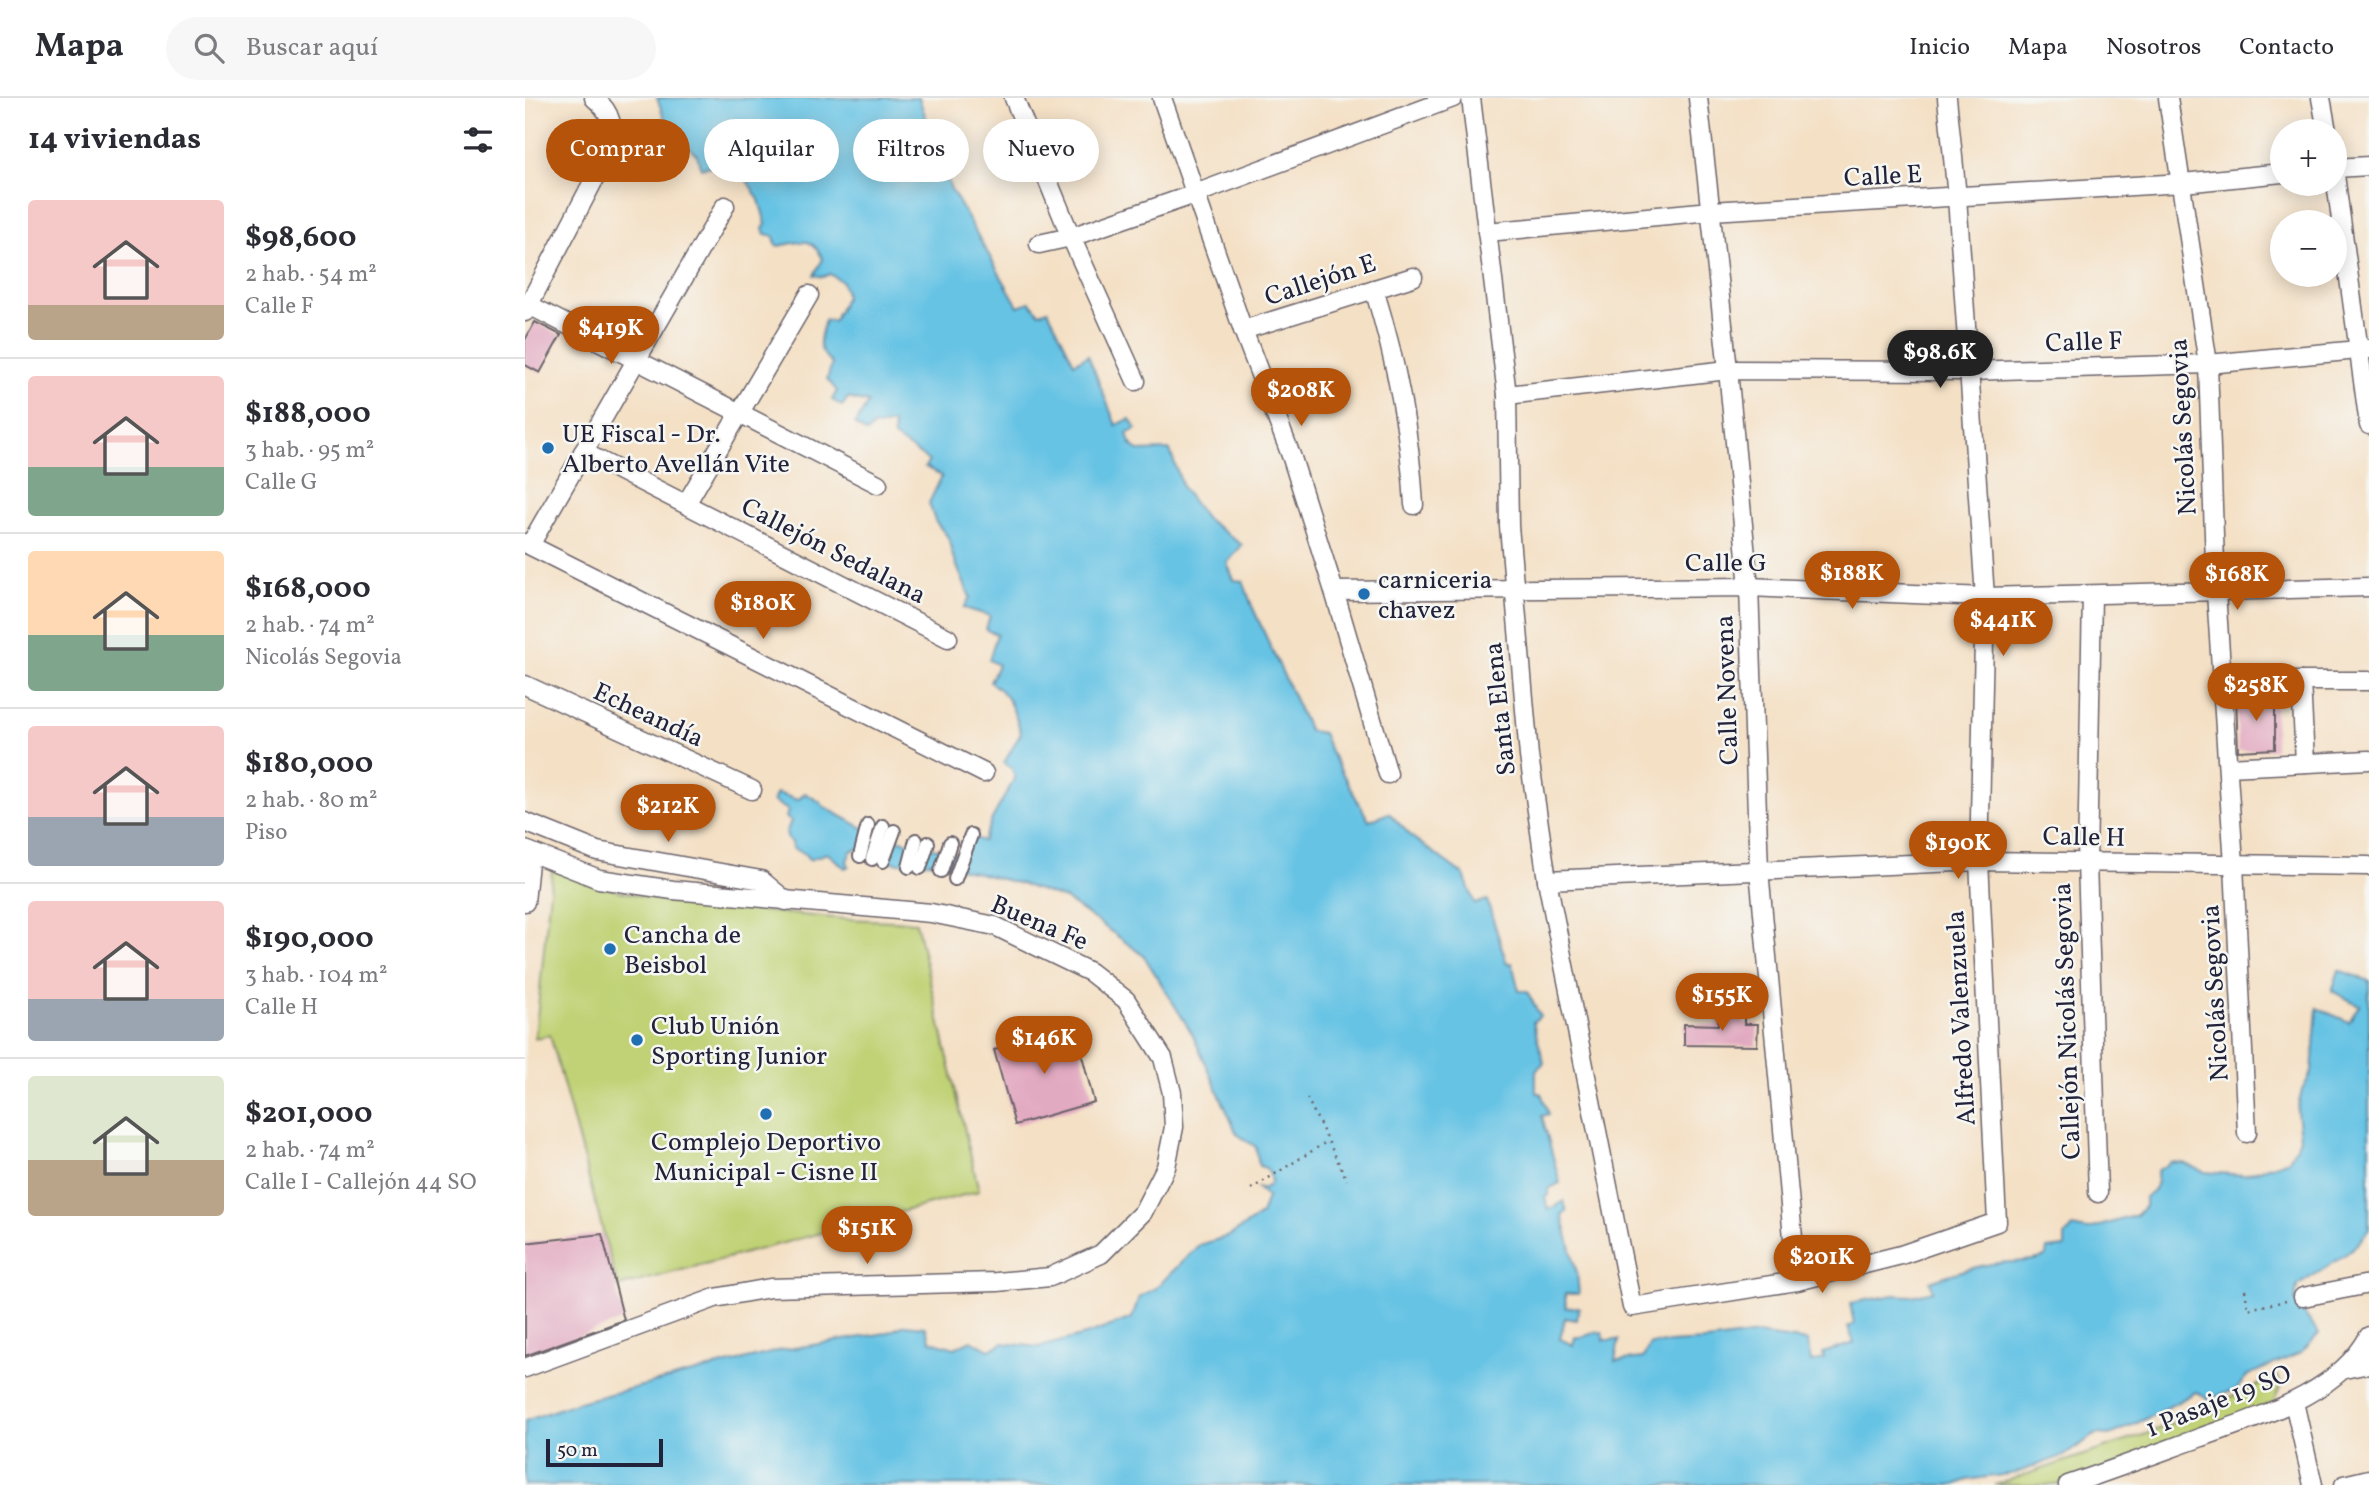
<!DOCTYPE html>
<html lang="es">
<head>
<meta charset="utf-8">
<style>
	:root { --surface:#fff; --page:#f7f7f7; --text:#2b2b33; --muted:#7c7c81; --line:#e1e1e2; --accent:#b45309 }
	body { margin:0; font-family:Vollkorn,serif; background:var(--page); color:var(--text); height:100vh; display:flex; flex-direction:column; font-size:26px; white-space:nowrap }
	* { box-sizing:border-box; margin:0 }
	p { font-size:23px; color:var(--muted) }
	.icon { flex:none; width:38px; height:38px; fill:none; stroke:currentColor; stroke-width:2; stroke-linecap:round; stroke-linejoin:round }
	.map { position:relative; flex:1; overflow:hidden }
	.drawer { display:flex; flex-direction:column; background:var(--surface); width:525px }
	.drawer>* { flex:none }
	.top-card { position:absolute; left:21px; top:21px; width:665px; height:63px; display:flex; gap:14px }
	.tools { position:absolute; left:1745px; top:21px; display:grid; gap:14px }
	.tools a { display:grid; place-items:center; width:77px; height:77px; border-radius:50%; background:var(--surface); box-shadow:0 4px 18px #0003; font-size:35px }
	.scale { position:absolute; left:21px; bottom:18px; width:117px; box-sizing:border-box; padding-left:7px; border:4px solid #22223b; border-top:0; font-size:19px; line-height:24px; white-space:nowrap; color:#22223b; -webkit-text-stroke:5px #f6f6f2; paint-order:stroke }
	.price { position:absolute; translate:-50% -60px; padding:0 16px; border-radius:24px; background:var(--accent); color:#fff; font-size:23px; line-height:46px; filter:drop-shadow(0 2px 4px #0008) }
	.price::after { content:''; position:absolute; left:50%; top:42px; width:21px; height:16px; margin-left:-10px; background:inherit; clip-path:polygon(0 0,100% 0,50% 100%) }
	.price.selected { background:#222; color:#fff }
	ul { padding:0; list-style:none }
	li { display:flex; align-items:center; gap:21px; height:175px; padding:0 28px }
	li+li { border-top:2px solid var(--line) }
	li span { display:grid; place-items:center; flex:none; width:196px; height:140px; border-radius:7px; color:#555 }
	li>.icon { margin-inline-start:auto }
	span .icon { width:84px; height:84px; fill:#fffc; stroke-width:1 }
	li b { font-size:30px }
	h2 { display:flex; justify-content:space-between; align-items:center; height:84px; padding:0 28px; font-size:30px }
	.pill { padding:0 24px; border-radius:32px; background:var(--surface); box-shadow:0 4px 18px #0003; font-size:24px; line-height:63px }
	.pill.selected { background:var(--accent); color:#fff }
	header { display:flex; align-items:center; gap:42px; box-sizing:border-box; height:98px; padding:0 35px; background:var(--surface); border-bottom:2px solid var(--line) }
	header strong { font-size:33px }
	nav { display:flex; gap:38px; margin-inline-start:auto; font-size:24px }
	.search { width:490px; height:63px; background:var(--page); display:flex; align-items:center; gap:18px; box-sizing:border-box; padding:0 24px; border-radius:38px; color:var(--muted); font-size:26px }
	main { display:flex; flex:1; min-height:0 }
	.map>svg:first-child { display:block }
</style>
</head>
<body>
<header>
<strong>Mapa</strong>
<div class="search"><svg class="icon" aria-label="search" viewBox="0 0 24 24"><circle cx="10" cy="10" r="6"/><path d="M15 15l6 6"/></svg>Buscar aquí</div>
<nav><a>Inicio</a><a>Mapa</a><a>Nosotros</a><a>Contacto</a></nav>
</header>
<main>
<section class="drawer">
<h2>14 viviendas<svg class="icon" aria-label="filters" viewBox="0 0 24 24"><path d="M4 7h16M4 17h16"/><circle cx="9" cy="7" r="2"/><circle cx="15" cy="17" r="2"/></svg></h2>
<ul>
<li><span style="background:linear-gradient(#f6c9c9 75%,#b9a48a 0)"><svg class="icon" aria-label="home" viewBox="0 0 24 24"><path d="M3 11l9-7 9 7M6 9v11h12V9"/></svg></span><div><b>$98,600</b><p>2 hab. · 54 m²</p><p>Calle F</p></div></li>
<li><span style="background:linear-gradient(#f6c9c9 65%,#7fa58c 0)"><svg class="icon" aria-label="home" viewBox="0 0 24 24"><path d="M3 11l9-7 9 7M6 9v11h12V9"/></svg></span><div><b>$188,000</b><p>3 hab. · 95 m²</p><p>Calle G</p></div></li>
<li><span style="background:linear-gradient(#ffd9b3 60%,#7fa58c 0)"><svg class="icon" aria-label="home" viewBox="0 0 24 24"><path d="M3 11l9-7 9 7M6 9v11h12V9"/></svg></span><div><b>$168,000</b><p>2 hab. · 74 m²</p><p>Nicolás Segovia</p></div></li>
<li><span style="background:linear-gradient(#f6c9c9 65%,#9aa5b1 0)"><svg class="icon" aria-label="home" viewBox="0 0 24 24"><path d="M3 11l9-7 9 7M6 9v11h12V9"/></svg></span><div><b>$180,000</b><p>2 hab. · 80 m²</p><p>Piso</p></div></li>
<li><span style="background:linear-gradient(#f6c9c9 70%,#9aa5b1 0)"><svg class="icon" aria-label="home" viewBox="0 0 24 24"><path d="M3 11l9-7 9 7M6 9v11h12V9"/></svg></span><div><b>$190,000</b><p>3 hab. · 104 m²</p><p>Calle H</p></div></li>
<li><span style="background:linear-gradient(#dfe7d0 60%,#b9a48a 0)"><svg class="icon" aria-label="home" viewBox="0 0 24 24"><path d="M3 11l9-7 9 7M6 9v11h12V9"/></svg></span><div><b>$201,000</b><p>2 hab. · 74 m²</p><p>Calle I - Callejón 44 SO</p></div></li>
</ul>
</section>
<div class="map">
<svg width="1844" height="1387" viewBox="0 0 1844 1387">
	<rect width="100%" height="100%" fill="#f6f6f2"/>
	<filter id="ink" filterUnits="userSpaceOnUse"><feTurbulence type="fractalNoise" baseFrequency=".0143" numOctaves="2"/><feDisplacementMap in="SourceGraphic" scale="14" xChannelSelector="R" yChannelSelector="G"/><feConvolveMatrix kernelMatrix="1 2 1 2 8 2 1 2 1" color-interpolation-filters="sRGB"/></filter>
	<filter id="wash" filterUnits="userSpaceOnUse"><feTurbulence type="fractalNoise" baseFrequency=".00686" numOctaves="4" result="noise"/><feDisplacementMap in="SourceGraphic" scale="28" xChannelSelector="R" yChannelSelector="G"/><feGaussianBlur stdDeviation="1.57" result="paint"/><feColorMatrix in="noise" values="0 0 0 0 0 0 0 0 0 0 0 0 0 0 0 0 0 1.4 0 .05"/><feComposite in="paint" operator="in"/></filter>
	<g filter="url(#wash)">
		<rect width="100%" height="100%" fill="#f4e0c5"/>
		<g fill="#c0d275" stroke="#717a58" stroke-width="2">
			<path d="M 27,772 L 67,787 L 148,805 L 320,821 L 391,824 L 454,1093 L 93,1189 L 25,937 L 10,940 Z"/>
			<path d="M 1753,1278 L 1756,1287 L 1748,1305 L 1601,1363 L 1532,1387 L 1470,1387 L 1627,1334 Z"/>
		</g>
		<path fill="#66c3e4" stroke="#447290" stroke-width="2" d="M 132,0 L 394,0 L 425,89 L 493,208 L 505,204 L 514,215 L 523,212 L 549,265 L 563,257 L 591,327 L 605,321 L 611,331 L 602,336 L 605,345 L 613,353 L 645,352 L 658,390 L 680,420 L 717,447 L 702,465 L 709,482 L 718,483 L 727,508 L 784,633 L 798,635 L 805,653 L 844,723 L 864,715 L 887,739 L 939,777 L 950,806 L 962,802 L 982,866 L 987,865 L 994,893 L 1002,893 L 1015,918 L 1008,924 L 1019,965 L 1011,972 L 1011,995 L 1016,995 L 1024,1016 L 1017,1018 L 1035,1085 L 1023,1091 L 1024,1095 L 1020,1100 L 1024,1112 L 1039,1103 L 1042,1114 L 1037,1116 L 1052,1175 L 1054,1196 L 1040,1196 L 1041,1210 L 1054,1209 L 1052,1222 L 1040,1220 L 1035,1241 L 1048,1247 L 1050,1239 C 1059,1241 1067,1233 1077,1234 L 1079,1242 L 1094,1242 L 1090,1263 L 1118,1260 L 1125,1246 L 1182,1243 L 1232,1236 L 1282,1243 L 1286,1264 L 1299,1261 L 1298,1255 L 1329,1245 L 1323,1229 L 1329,1226 L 1325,1205 L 1369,1197 L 1386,1198 L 1408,1193 L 1405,1183 C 1425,1176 1445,1170 1466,1166 C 1481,1163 1509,1165 1521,1158 L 1522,1151 L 1540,1149 L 1540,1138 L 1548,1129 L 1561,1132 L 1612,1117 L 1620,1108 L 1620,1099 C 1631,1092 1633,1086 1632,1073 L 1646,1064 L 1658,1065 L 1679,1074 L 1719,1077 L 1764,1062 L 1775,1040 L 1772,1013 L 1777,992 L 1787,974 L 1792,910 L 1824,924 L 1834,907 L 1807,893 L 1814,872 L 1844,883 L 1844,1131 C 1828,1157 1797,1171 1772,1188 L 1770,1203 L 1794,1236 L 1776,1255 L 1723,1277 L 1711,1292 L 1683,1301 L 1671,1294 L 1623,1320 L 1585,1337 L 1571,1336 L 1540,1357 L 1491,1375 L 1442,1382 L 1430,1387 L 0,1387 L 0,1323 L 50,1305 L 257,1252 L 361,1235 L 380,1227 L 400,1229 L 406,1243 L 430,1250 L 446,1242 L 464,1252 L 478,1245 L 514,1249 L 564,1236 L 607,1220 L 614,1199 L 631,1190 L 674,1147 L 704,1138 L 736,1117 L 742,1099 L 733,1090 L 740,1090 L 746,1085 L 745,1077 L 741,1070 L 734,1068 L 731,1049 L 712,1036 L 668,937 L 619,858 L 576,826 L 540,801 L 496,786 L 411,764 L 371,765 L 346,753 L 332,751 L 326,753 L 322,763 L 324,768 L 320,770 L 302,755 L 284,762 L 280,756 L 267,750 L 267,744 L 263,742 L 261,735 L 266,723 L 261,720 L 263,712 L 248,703 L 252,695 L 273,702 L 280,695 L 295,704 L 299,709 L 336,729 L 382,744 L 435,756 L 441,737 L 458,743 L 467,721 L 490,680 L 487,671 L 479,665 L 496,635 C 489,613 485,597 465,584 L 473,567 L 464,562 L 472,536 L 461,532 L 465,518 L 439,510 L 445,499 L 428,459 L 423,439 L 410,423 L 404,405 L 417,378 L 400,369 L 404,363 L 369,339 L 368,325 L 354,328 L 349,327 L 342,335 L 330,327 L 343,305 L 323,300 L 317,308 L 307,302 L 312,293 L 302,281 L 307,266 C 290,249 294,243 300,222 L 309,223 L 321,198 L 317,184 L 305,176 L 298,179 L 289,177 L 298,161 C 284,134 276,146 251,148 L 249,138 L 240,136 L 238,131 L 241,126 L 234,102 L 218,76 L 193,59 L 186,68 L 176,70 L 172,57 L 143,30 Z"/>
		<g id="blocks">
			<g fill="#e2aac1">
				<path d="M 10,224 L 36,237 L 15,275 L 0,267 L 0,242 Z"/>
				<path d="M 1750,597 L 1750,651 L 1713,653 L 1711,598 Z"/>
				<path d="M 1193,917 L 1219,918 L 1219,926 L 1233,926 L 1232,948 L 1159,947 L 1159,926 L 1193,927 Z"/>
				<path d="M 550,930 L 569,1004 L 490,1027 L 469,952 Z"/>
				<path d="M 77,1136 L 99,1222 L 0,1258 L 0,1145 Z"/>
			</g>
		</g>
	</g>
	<g filter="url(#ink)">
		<use href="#blocks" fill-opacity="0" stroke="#6c646b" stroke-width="2"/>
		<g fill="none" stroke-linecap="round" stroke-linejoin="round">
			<g stroke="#6c646b" stroke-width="16">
				<g id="pedestrian">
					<path d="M 335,758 L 343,727"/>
					<path d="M 347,761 L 358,728"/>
					<path d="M 358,763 L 369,733"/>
					<path d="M 384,769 L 391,742"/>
					<path d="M 395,770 L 403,745"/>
					<path d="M 416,773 L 425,745"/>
					<path d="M 430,781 L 446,737"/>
				</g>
			</g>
			<g stroke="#6c646b" stroke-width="21">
				<g id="minor">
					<path d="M 489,0 L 546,139 L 611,283"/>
					<path d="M 637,0 L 718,232 L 767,360 L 809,493 L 863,676"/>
					<path d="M 946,0 L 982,297 L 984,428 L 1004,658 L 1022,782 L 1107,1209 L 1272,1183 L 1376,1157 L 1472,1124 L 1454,763 L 1460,499 L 1432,99 L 1422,0"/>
					<path d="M 1173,0 L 1203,272 L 1224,489 L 1234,772 L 1272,1183"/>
					<path d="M 1643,0 L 1683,266 L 1691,494 L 1709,767 L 1722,1035"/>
					<path d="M 1796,0 L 1802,33"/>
					<path d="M 1810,70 L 1844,68"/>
					<path d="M 1810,77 L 1844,327"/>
					<path d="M 962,134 L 1186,113 L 1658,85 L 1757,75"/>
					<path d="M 514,146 L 546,139 L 670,96 L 928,0"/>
					<path d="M 849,191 C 871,262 885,333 889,407"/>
					<path d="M 0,205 L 353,386"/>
					<path d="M 0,214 L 85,51 C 89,29 87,14 69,0"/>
					<path d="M 718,232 L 888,179"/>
					<path d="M 982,297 L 1203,272 L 1444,273 L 1683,266 L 1844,251"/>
					<path d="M 58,354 L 423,540"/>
					<path d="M 161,406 L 284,197"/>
					<path d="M 0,445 L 459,675"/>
					<path d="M 5,447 L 200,108"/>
					<path d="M 809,493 L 1224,489 L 1460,499 L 1844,489"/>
					<path d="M 1567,497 L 1562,765 L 1573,1095"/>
					<path d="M 1697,583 L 1844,583"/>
					<path d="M 1776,583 L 1780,665"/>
					<path d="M 0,587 L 227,692"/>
					<path d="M 1703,669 L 1844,662"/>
					<path d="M 0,724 L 72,753 L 236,782 L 261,803"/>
					<path d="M 0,752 L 74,781 L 148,792 L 406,815 L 470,828 L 565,874 L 601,902 L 638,960 L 647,995 L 649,1029 L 641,1069 L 618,1114 L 576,1156 L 525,1179 L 472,1184 L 245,1190 L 190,1200 L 0,1270"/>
					<path d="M 1022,782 L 1454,763 L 1844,768"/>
					<path d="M 0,804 L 5,754"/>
					<path d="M 1778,1199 L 1844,1186"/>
					<path d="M 1819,1271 L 1844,1266"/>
					<path d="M 1769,1304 L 1788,1387"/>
					<path d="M 1543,1387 C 1587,1372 1630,1356 1674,1340 C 1732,1319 1813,1297 1844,1238"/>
					<path d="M 1819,1387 L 1844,1381"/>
				</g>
			</g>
			<g stroke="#6c646b" stroke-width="2.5" stroke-dasharray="2 5" stroke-linecap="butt">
				<path d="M 782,1000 L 822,1082"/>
				<path d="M 726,1091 L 803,1043"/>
				<path d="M 1720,1192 L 1723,1211 L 1761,1203"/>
			</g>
			<use href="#pedestrian" stroke="#fff" stroke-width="12"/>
			<use href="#minor" stroke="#fff" stroke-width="18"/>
		</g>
	</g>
	<g fill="#1f6fb2" stroke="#f6f6f2" stroke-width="2.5">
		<circle cx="23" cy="350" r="7"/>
		<circle cx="839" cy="496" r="7"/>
		<circle cx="85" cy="851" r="7"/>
		<circle cx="112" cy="942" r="7"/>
		<circle cx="241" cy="1016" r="7"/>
	</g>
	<g text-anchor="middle" stroke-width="5" stroke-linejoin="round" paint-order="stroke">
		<g font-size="26" fill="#22223b" stroke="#f6f6f2">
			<text transform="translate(1358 77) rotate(-3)" y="9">Calle E</text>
			<text transform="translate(795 181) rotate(-18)" y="9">Callejón E</text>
			<text transform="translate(1559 243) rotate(-2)" y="9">Calle F</text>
			<text transform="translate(1657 329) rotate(-93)" y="9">Nicolás Segovia</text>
			<text transform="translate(309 452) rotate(27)" y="9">Callejón Sedalana</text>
			<text x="1201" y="473">Calle G</text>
			<text transform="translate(1201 592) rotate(-92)" y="9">Calle Novena</text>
			<text transform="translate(974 611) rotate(-96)" y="9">Santa Elena</text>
			<text transform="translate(124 616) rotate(25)" y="9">Echeandía</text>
			<text transform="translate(1559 738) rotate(1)" y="9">Calle H</text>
			<text transform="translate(515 824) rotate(23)" y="9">Buena Fe</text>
			<text transform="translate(1689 895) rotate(-93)" y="9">Nicolás Segovia</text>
			<text transform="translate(1435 920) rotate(-93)" y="9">Alfredo Valenzuela</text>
			<text transform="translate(1541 923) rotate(-92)" y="9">Callejón Nicolás Segovia</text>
			<text transform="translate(1693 1302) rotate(-22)" y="9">1 Pasaje 19 SO</text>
		</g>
		<g font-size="26" fill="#22223b" stroke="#f6f6f2" text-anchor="start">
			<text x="37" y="344">UE Fiscal - Dr.<tspan x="37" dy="30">Alberto Avellán Vite</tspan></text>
			<text x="853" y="490">carniceria<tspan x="853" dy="30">chavez</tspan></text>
			<text x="99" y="845">Cancha de<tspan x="99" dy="30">Beisbol</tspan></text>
			<text x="126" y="936">Club Unión<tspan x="126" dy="30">Sporting Junior</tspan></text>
			<text x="241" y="1052" text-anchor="middle">Complejo Deportivo<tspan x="241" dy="30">Municipal - Cisne II</tspan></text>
		</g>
	</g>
</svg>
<div class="tools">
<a>+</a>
<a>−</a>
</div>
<div class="scale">50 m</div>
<b class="price" style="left:86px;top:268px">$419K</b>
<b class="price selected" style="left:1415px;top:292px">$98.6K</b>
<b class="price" style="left:776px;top:330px">$208K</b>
<b class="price" style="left:1327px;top:513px">$188K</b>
<b class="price" style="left:1712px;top:514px">$168K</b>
<b class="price" style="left:238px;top:543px">$180K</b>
<b class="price" style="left:1478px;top:560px">$441K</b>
<b class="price" style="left:1731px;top:625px">$258K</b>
<b class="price" style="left:143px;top:746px">$212K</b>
<b class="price" style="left:1433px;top:783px">$190K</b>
<b class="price" style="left:1197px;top:935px">$155K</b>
<b class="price" style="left:519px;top:978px">$146K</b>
<b class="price" style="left:342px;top:1168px">$151K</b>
<b class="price" style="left:1297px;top:1197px">$201K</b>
<div class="top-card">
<a class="pill selected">Comprar</a>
<a class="pill">Alquilar</a>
<a class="pill">Filtros</a>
<a class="pill">Nuevo</a>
</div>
</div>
</main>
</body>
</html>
